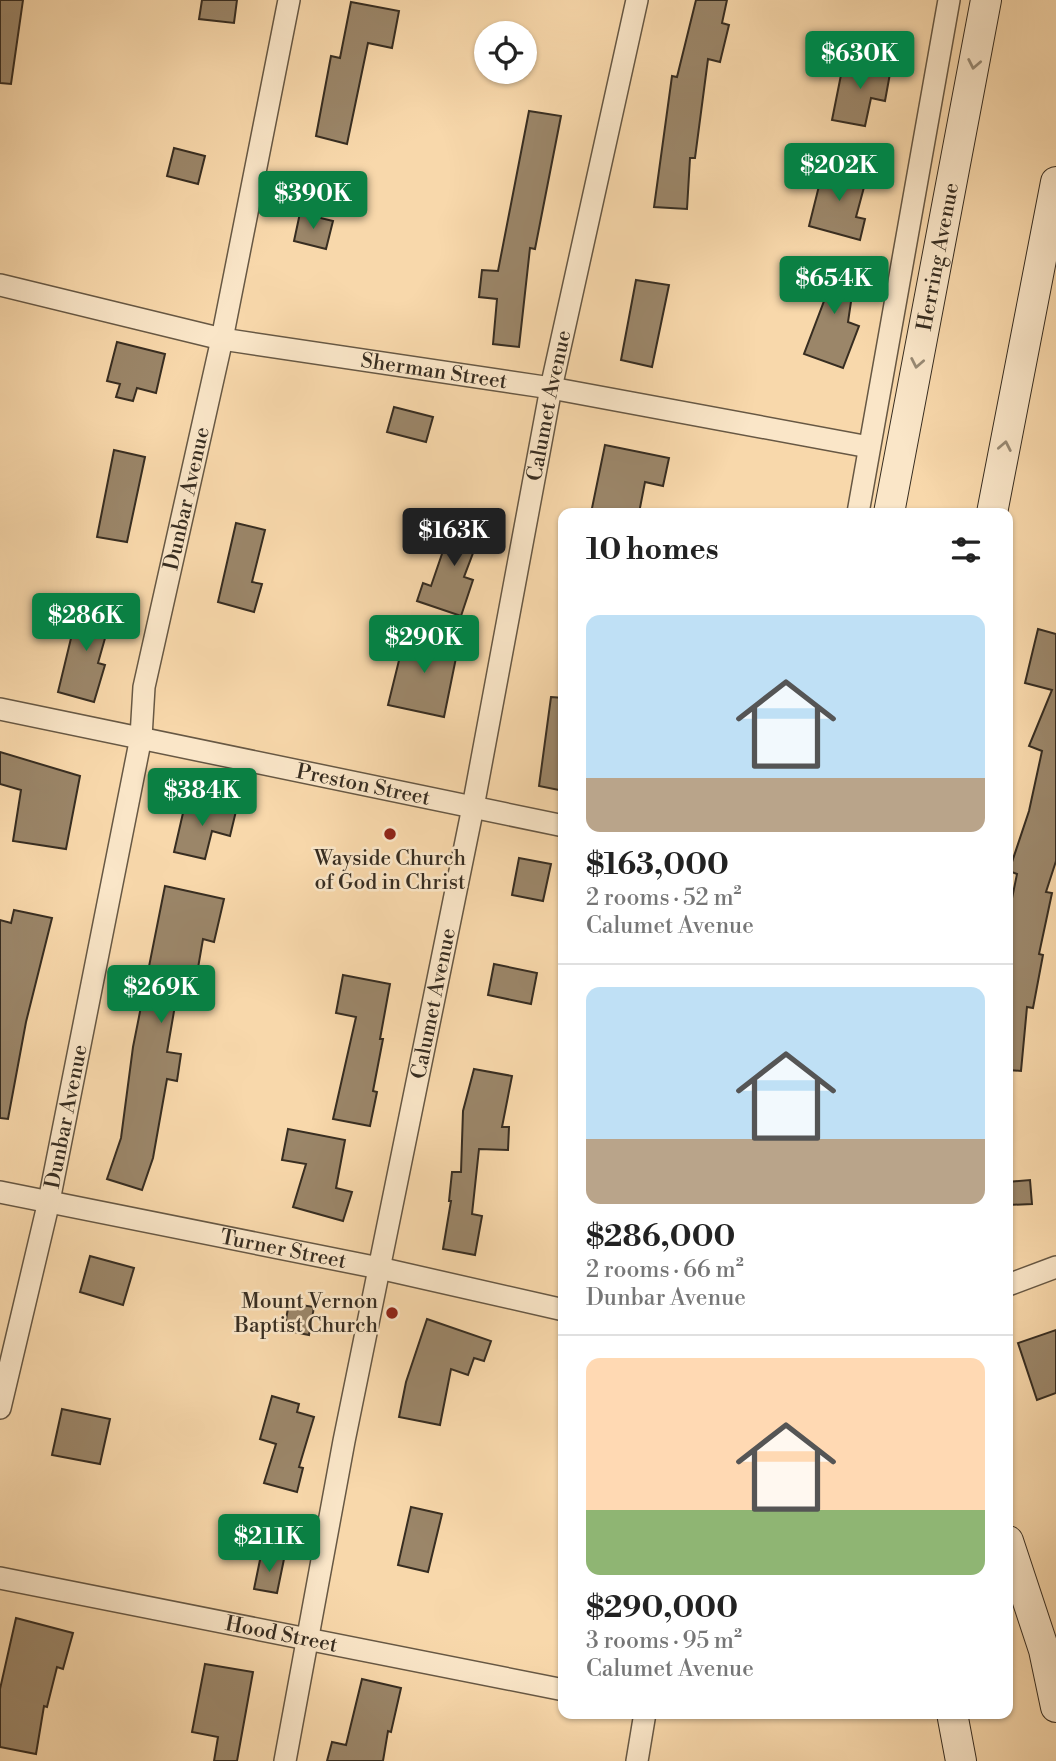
<!DOCTYPE html>
<html lang="en">
<head>
<meta charset="utf-8">
<style>
	:root { --surface:#fff; --page:#f6f6f6; --text:#222; --muted:#767676; --line:#e0e0e0; --accent:#0b8043 }
	body { margin:0; font-family:"Libre Bodoni",serif; background:var(--page); color:var(--text); height:100vh; display:flex; flex-direction:column; font-size:26px; white-space:nowrap }
	* { box-sizing:border-box; margin:0 }
	p { font-size:23px; color:var(--muted) }
	.icon { flex:none; width:38px; height:38px; fill:none; stroke:currentColor; stroke-width:2; stroke-linecap:round; stroke-linejoin:round }
	.map { position:relative; flex:1; overflow:hidden }
	.drawer { position:absolute; left:558px; top:508px; width:455px; height:1211px; display:flex; flex-direction:column; background:var(--surface); border-radius:14px; box-shadow:0 2px 5px #0004 }
	.drawer>* { flex:none }
	.tools { position:absolute; left:474px; top:21px; display:grid; gap:14px }
	.tools a { display:grid; place-items:center; width:63px; height:63px; border-radius:50%; background:var(--surface); box-shadow:0 2px 5px #0004; font-size:35px }
	.price { position:absolute; translate:-50% -60px; padding:0 16px; border-radius:7px; background:var(--accent); color:#fff; font-size:23px; line-height:46px; filter:drop-shadow(0 2px 4px #0008) }
	.price::after { content:''; position:absolute; left:50%; top:42px; width:21px; height:16px; margin-left:-10px; background:inherit; clip-path:polygon(0 0,100% 0,50% 100%) }
	.price.selected { background:#222; color:#fff }
	ul { padding:0; list-style:none }
	li { display:grid; align-content:center; gap:14px; height:371px; padding:0 28px }
	li+li { border-top:2px solid var(--line) }
	li span { display:grid; place-items:center; height:217px; border-radius:14px; color:#555 }
	li>.icon { margin-inline-start:auto }
	span .icon { width:126px; height:126px; fill:#fffc; stroke-width:1 }
	li b { font-size:30px }
	h2 { display:flex; justify-content:space-between; align-items:center; height:84px; padding:0 28px; font-size:30px }
	.map>svg:first-child { display:block }
</style>
</head>
<body>
<div class="map">
<svg width="1056" height="1761" viewBox="0 0 1056 1761">
	<rect width="100%" height="100%" fill="#f8d8ab"/>
	<filter id="stains"><feTurbulence type="fractalNoise" baseFrequency=".00286" numOctaves="4"/><feColorMatrix values="0 0 0 0 .2 0 0 0 0 .09 0 0 0 0 .02 0 0 0 .5 -.17"/></filter>
	<radialGradient id="worn" r=".72"><stop offset=".6" stop-color="#630" stop-opacity="0"/><stop offset="1" stop-color="#630" stop-opacity=".3"/></radialGradient>
	<g fill="#9b8669" stroke="#372d21" stroke-width="2">
		<path d="M 0,0 L 23,0 L 11,84 L 0,83 Z"/>
		<path d="M 202,0 L 237,0 L 234,23 L 199,19 Z"/>
		<path d="M 696,0 L 727,0 L 722,23 L 729,25 L 720,62 L 708,59 L 695,158 L 690,158 L 687,209 L 654,207 L 672,76 L 677,77 Z"/>
		<path d="M 351,2 L 399,11 L 392,48 L 368,43 L 347,144 L 316,136 L 331,56 L 340,58 Z"/>
		<path d="M 844,60 L 891,68 L 885,101 L 871,98 L 865,126 L 832,120 Z"/>
		<path d="M 529,111 L 561,116 L 535,249 L 530,248 L 519,347 L 493,344 L 497,299 L 479,297 L 482,270 L 498,271 Z"/>
		<path d="M 174,148 L 205,156 L 198,184 L 167,176 Z"/>
		<path d="M 824,166 L 867,176 L 856,217 L 865,219 L 860,240 L 809,226 Z"/>
		<path d="M 300,213 L 333,221 L 326,249 L 294,241 Z"/>
		<path d="M 821,263 L 856,268 L 848,322 L 859,326 L 843,368 L 804,354 L 824,301 L 815,300 Z"/>
		<path d="M 636,280 L 669,285 L 652,367 L 621,360 Z"/>
		<path d="M 117,342 L 165,354 L 156,393 L 137,388 L 133,401 L 116,397 L 120,384 L 107,381 Z"/>
		<path d="M 394,407 L 433,417 L 426,442 L 387,432 Z"/>
		<path d="M 605,445 L 669,458 L 663,486 L 645,482 L 639,513 L 591,513 Z"/>
		<path d="M 114,450 L 145,457 L 127,542 L 97,537 Z"/>
		<path d="M 456,513 L 484,524 L 464,577 L 473,580 L 461,616 L 417,601 L 423,583 L 431,586 Z"/>
		<path d="M 236,523 L 265,530 L 252,582 L 262,584 L 254,612 L 218,602 Z"/>
		<path d="M 80,601 L 113,610 L 98,663 L 105,665 L 94,702 L 58,692 Z"/>
		<path d="M 1038,629 L 1056,634 L 1056,861 L 1046,892 L 1052,893 L 1039,954 L 1043,955 L 1033,1008 L 1027,1007 L 1021,1071 L 1008,1070 L 1008,918 L 1017,874 L 1009,871 L 1029,811 L 1042,751 L 1029,746 L 1052,690 L 1025,683 Z"/>
		<path d="M 406,632 L 459,643 L 444,717 L 388,705 Z"/>
		<path d="M 551,697 L 564,698 L 564,791 L 539,786 Z"/>
		<path d="M 0,752 L 80,776 L 66,849 L 13,841 L 21,790 L 0,784 Z"/>
		<path d="M 186,800 L 236,811 L 230,836 L 212,831 L 205,859 L 174,852 Z"/>
		<path d="M 519,858 L 551,864 L 543,901 L 512,895 Z"/>
		<path d="M 165,886 L 224,899 L 214,942 L 203,939 L 194,991 L 178,988 L 167,1052 L 181,1054 L 177,1081 L 167,1079 L 153,1158 L 142,1190 L 107,1179 L 121,1138 L 133,1047 Z"/>
		<path d="M 14,910 L 52,918 L 26,1022 L 8,1119 L 0,1118 L 0,920 L 11,923 Z"/>
		<path d="M 494,964 L 537,973 L 531,1004 L 488,995 Z"/>
		<path d="M 343,975 L 390,984 L 380,1039 L 383,1039 L 373,1091 L 377,1092 L 370,1126 L 333,1119 L 356,1017 L 336,1013 Z"/>
		<path d="M 474,1069 L 512,1076 L 502,1127 L 509,1127 L 508,1150 L 479,1149 L 472,1214 L 482,1216 L 475,1255 L 443,1249 L 451,1201 L 449,1201 L 452,1172 L 461,1172 L 463,1111 Z"/>
		<path d="M 288,1129 L 345,1140 L 336,1188 L 352,1192 L 343,1221 L 293,1207 L 306,1164 L 282,1160 Z"/>
		<path d="M 1030,1180 L 1032,1204 L 1008,1205 L 1008,1182 Z"/>
		<path d="M 90,1256 L 134,1268 L 123,1305 L 80,1292 Z"/>
		<path d="M 289,1303 L 314,1307 L 309,1335 L 284,1330 Z"/>
		<path d="M 427,1319 L 491,1341 L 484,1361 L 474,1358 L 468,1375 L 451,1369 L 440,1425 L 399,1417 L 406,1382 Z"/>
		<path d="M 1056,1330 L 1056,1393 L 1037,1400 L 1018,1343 Z"/>
		<path d="M 272,1396 L 299,1404 L 297,1412 L 314,1417 L 299,1467 L 303,1468 L 297,1492 L 264,1483 L 276,1444 L 260,1439 Z"/>
		<path d="M 62,1409 L 110,1419 L 100,1464 L 52,1455 Z"/>
		<path d="M 411,1507 L 442,1514 L 428,1572 L 398,1565 Z"/>
		<path d="M 261,1555 L 284,1559 L 277,1593 L 254,1589 Z"/>
		<path d="M 16,1618 L 73,1633 L 63,1669 L 57,1667 L 47,1707 L 44,1706 L 36,1754 L 0,1747 L 0,1689 Z"/>
		<path d="M 205,1664 L 253,1672 L 237,1761 L 214,1761 L 218,1737 L 192,1732 Z"/>
		<path d="M 362,1679 L 401,1688 L 391,1732 L 388,1731 L 383,1761 L 327,1761 L 332,1742 L 346,1745 Z"/>
	</g>
	<g fill="none" stroke-linecap="round" stroke-linejoin="round">
		<g stroke="#675844" stroke-width="24">
			<g id="street">
				<path id="s1" d="M 0,285 L 222,339 L 551,388 L 869,447"/>
				<path d="M 858,513 L 949,0"/>
				<path id="s2" d="M 0,709 L 564,826"/>
				<path id="s3" d="M 0,1192 L 379,1268 L 564,1310"/>
				<path d="M 1008,1285 L 1056,1267"/>
				<path id="s4" d="M 0,1408 L 49,1201 L 141,737 L 144,687 L 222,339 L 289,0"/>
				<path id="s5" d="M 0,1578 L 564,1690"/>
				<path id="s6" d="M 285,1761 L 344,1441 L 473,807 L 551,388 L 637,0"/>
				<path d="M 637,1761 L 645,1713"/>
			</g>
		</g>
		<g stroke="#372d21" stroke-width="32">
			<g id="secondary">
				<path id="s7" d="M 889,513 L 986,0"/>
				<path d="M 992,513 L 1056,182"/>
				<path d="M 1008,1541 L 1044,1650 L 1056,1707"/>
				<path d="M 952,1713 L 961,1761"/>
			</g>
		</g>
		<use href="#street" stroke="#fae6c8" stroke-width="21"/>
		<use href="#secondary" stroke="#fae6c8" stroke-width="30"/>
	</g>
	<defs><path id="oneway-chevron" d="M-2-3.5L2.5 0L-2 3.5" fill="none" stroke-width="1.6" stroke-linecap="round" stroke-linejoin="round" transform="scale(1.75)"/></defs>
	<g stroke="#988a74">
		<use href="#oneway-chevron" transform="translate(974 64) rotate(101)"/>
		<use href="#oneway-chevron" transform="translate(917 363) rotate(101)"/>
		<use href="#oneway-chevron" transform="translate(1005 446) rotate(-79)"/>
	</g>
	<g fill="#8f2418" stroke="#fae6c8" stroke-width="2.5">
		<circle cx="390" cy="834" r="7"/>
		<circle cx="392" cy="1313" r="7"/>
	</g>
	<g text-anchor="middle" stroke-width="5" stroke-linejoin="round" paint-order="stroke">
		<g font-size="21" fill="#372d21" stroke="#fae6c8">
			<text dy="7" stroke="none"><textPath href="#s7" startOffset="261">Herring Avenue</textPath></text>
			<text dy="7" stroke="none"><textPath href="#s1" startOffset="443">Sherman Street</textPath></text>
			<text dy="7" stroke="none"><textPath href="#s6" startOffset="1381">Calumet Avenue</textPath></text>
			<text dy="7" stroke="none"><textPath href="#s4" startOffset="929">Dunbar Avenue</textPath></text>
			<text dy="7" stroke="none"><textPath href="#s2" startOffset="371">Preston Street</textPath></text>
			<text dy="7" stroke="none"><textPath href="#s6" startOffset="772">Calumet Avenue</textPath></text>
			<text dy="7" stroke="none"><textPath href="#s4" startOffset="299">Dunbar Avenue</textPath></text>
			<text dy="7" stroke="none"><textPath href="#s3" startOffset="289">Turner Street</textPath></text>
			<text dy="7" stroke="none"><textPath href="#s5" startOffset="287">Hood Street</textPath></text>
		</g>
		<g font-size="21" fill="#372d21" stroke="#fae6c8">
			<text x="390" y="865">Wayside Church<tspan x="390" dy="24">of God in Christ</tspan></text>
			<text x="378" y="1308" text-anchor="end">Mount Vernon<tspan x="378" dy="24">Baptist Church</tspan></text>
		</g>
	</g>
	<rect width="100%" height="100%" filter="url(#stains)"/>
	<rect width="100%" height="100%" fill="url(#worn)"/>
</svg>
<div class="tools">
<a><svg class="icon" aria-label="locate" viewBox="0 0 24 24"><circle cx="12" cy="12" r="6"/><path d="M12 2v4M12 18v4M2 12h4M18 12h4"/></svg></a>
</div>
<b class="price" style="left:860px;top:91px">$630K</b>
<b class="price" style="left:839px;top:203px">$202K</b>
<b class="price" style="left:313px;top:231px">$390K</b>
<b class="price" style="left:834px;top:316px">$654K</b>
<b class="price selected" style="left:454px;top:568px">$163K</b>
<b class="price" style="left:86px;top:653px">$286K</b>
<b class="price" style="left:424px;top:675px">$290K</b>
<b class="price" style="left:202px;top:828px">$384K</b>
<b class="price" style="left:161px;top:1025px">$269K</b>
<b class="price" style="left:269px;top:1574px">$211K</b>
<section class="drawer">
<h2>10 homes<svg class="icon" aria-label="filters" viewBox="0 0 24 24"><path d="M4 7h16M4 17h16"/><circle cx="9" cy="7" r="2"/><circle cx="15" cy="17" r="2"/></svg></h2>
<ul>
<li><span style="background:linear-gradient(#bfe0f5 75%,#b9a48a 0)"><svg class="icon" aria-label="home" viewBox="0 0 24 24"><path d="M3 11l9-7 9 7M6 9v11h12V9"/></svg></span><div><b>$163,000</b><p>2 rooms · 52 m²</p><p>Calumet Avenue</p></div></li>
<li><span style="background:linear-gradient(#bfe0f5 70%,#b9a48a 0)"><svg class="icon" aria-label="home" viewBox="0 0 24 24"><path d="M3 11l9-7 9 7M6 9v11h12V9"/></svg></span><div><b>$286,000</b><p>2 rooms · 66 m²</p><p>Dunbar Avenue</p></div></li>
<li><span style="background:linear-gradient(#ffd9b3 70%,#8fb573 0)"><svg class="icon" aria-label="home" viewBox="0 0 24 24"><path d="M3 11l9-7 9 7M6 9v11h12V9"/></svg></span><div><b>$290,000</b><p>3 rooms · 95 m²</p><p>Calumet Avenue</p></div></li>
</ul>
</section>
</div>
</body>
</html>
